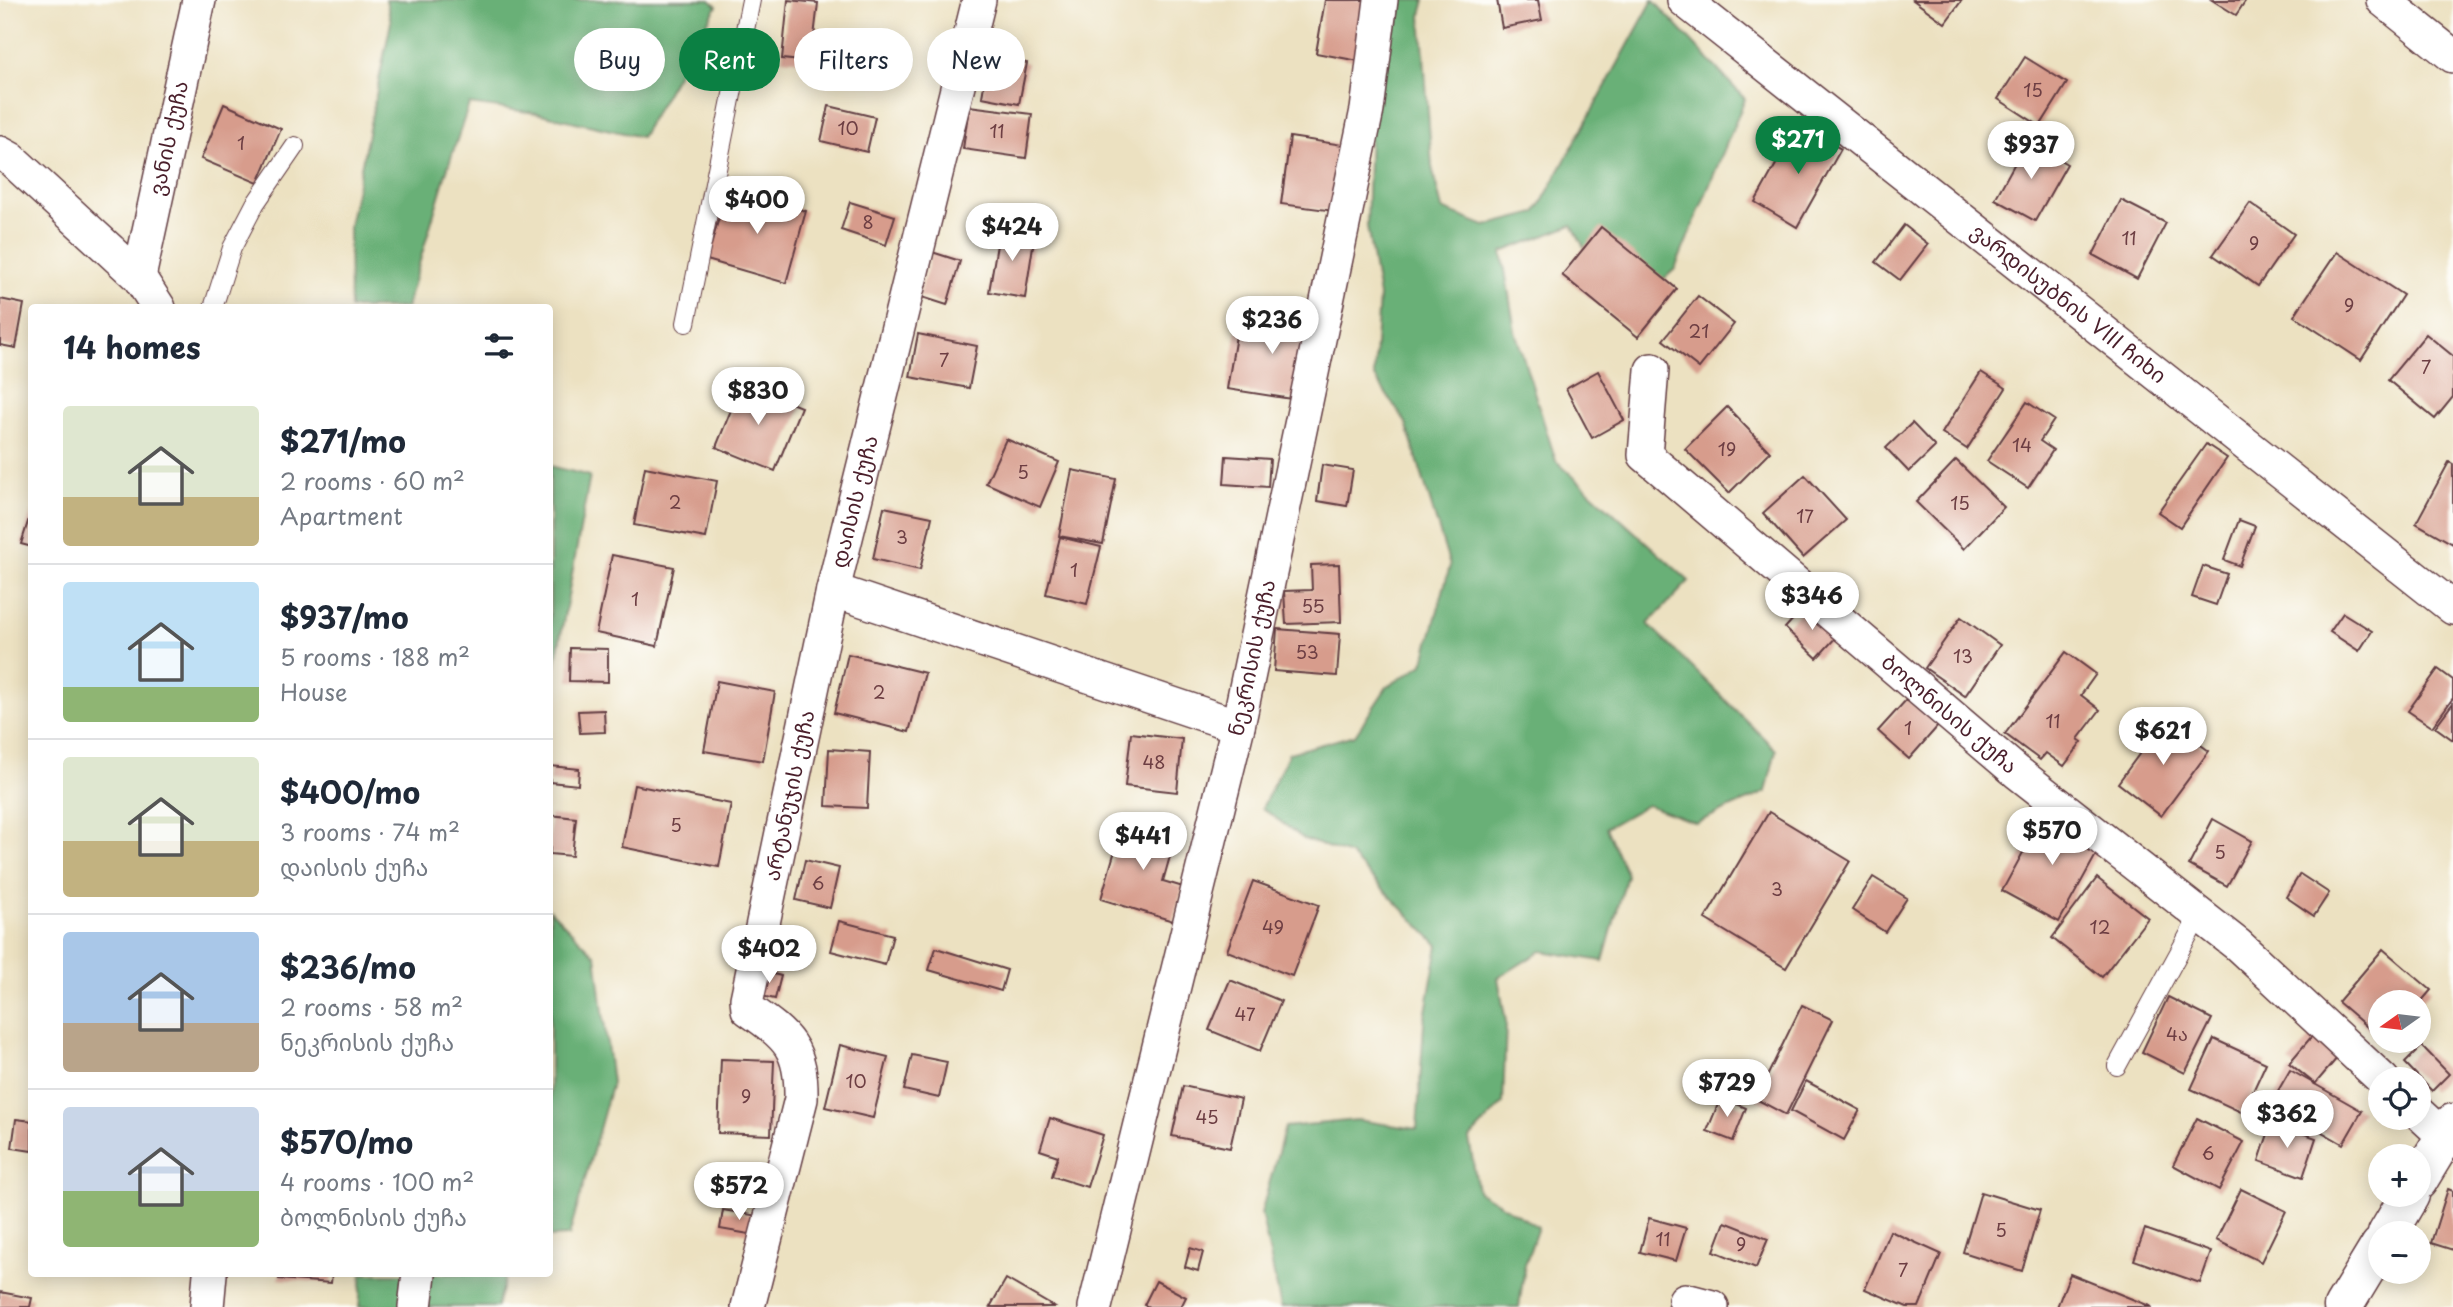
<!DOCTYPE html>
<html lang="en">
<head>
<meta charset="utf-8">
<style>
	:root { --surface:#fff; --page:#f2f2f3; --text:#1f2937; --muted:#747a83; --line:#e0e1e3; --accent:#0b8043 }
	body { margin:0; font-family:"Playpen Sans","Noto Sans Georgian",sans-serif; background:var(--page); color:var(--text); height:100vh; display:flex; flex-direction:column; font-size:26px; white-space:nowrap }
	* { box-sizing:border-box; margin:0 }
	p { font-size:23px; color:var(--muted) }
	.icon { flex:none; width:38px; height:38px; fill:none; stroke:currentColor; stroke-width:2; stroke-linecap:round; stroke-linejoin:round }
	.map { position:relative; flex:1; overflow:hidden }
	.side { position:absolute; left:28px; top:304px; width:525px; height:973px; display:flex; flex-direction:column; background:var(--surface); border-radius:7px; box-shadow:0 4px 18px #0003 }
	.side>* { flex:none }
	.top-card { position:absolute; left:574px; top:28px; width:665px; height:63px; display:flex; gap:14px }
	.needle { width:46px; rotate:256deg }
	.buttons { position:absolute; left:2368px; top:990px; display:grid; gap:14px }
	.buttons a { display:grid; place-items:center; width:63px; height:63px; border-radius:50%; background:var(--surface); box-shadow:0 4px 18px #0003; font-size:35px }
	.price { position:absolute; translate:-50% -60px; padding:0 16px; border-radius:24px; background:#fff; color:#222; font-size:23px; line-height:46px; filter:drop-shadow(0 2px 4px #0008) }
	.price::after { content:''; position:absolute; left:50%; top:42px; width:21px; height:16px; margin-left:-10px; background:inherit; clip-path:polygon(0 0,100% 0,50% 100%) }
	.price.on { background:var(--accent); color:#fff }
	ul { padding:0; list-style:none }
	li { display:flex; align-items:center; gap:21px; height:175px; padding:0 35px }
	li+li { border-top:2px solid var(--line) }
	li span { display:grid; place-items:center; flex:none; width:196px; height:140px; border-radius:7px; color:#555 }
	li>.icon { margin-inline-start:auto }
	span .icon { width:84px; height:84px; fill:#fffc; stroke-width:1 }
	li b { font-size:30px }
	h2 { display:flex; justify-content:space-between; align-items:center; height:84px; padding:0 35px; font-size:30px }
	.pill { padding:0 24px; border-radius:32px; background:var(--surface); box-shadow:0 4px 18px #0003; font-size:24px; line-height:63px }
	.pill.on { background:var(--accent); color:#fff }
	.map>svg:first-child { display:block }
</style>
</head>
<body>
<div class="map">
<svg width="2453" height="1307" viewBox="0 0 2453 1307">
	<rect width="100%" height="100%" fill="#fdfcf7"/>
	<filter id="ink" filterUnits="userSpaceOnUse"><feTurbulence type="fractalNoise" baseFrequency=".0143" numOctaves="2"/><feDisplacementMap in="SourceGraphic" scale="14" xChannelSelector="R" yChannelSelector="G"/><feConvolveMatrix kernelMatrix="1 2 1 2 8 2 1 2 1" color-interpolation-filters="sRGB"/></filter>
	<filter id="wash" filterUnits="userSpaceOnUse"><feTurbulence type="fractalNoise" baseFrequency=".00686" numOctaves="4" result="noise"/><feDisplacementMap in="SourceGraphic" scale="28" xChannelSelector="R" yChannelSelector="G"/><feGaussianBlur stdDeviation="1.57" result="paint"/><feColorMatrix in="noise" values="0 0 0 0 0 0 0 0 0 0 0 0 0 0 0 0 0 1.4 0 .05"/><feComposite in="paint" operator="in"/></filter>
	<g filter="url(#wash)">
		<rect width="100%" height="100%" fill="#ece1c1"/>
		<g fill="#69b077" stroke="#5a6851" stroke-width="2">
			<path d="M 386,0 L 710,0 L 717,6 L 641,137 L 536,113 L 469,104 L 446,173 L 406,308 L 350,308 L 349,226 L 391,22 Z"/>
			<path d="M 1374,0 L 1425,0 L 1421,15 L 1432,167 L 1442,209 L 1485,226 L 1536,213 L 1653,0 L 1745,99 L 1675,269 L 1622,317 L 1572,225 L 1502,252 L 1515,331 L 1556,461 L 1689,581 L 1648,624 L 1776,750 L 1766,792 L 1696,823 L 1647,805 L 1606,828 L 1627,875 L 1603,961 L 1541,951 L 1498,978 L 1506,1022 L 1503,1103 L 1469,1139 L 1478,1191 L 1538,1227 L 1525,1265 L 1519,1307 L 1281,1307 L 1261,1213 L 1285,1127 L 1357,1120 L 1417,1129 L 1424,1023 L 1438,945 L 1350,855 L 1304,839 L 1262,808 L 1289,753 L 1355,735 L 1387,687 L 1423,664 L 1450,566 L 1406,423 L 1374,376 L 1379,296 L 1367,226 Z"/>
			<path d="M 550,466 L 590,476 L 550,694 Z"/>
			<path d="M 550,910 L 596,956 L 612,1083 L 569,1236 L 550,1237 Z"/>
			<path d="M 362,1274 L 506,1274 L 497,1307 L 359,1307 Z"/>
		</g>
		<g id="blocks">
			<g fill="#d79c8c">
				<path d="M 788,0 L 818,3 L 811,62 L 782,59 Z"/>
				<path d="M 1325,0 L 1369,0 L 1359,61 L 1316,53 Z"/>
				<path d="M 1497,0 L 1538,0 L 1542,20 L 1502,28 Z"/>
				<path d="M 1913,0 L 1962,0 L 1945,23 Z"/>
				<path d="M 2212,0 L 2246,0 L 2236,15 Z"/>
				<path d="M 989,56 L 1027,63 L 1019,104 L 982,97 Z"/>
				<path d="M 2025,57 L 2067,83 L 2040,126 L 1998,99 Z"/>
				<path d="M 224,104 L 281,129 L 258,183 L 201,159 Z"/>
				<path d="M 829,106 L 875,117 L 867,152 L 821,141 Z"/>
				<path d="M 969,106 L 1032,114 L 1026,158 L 963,149 Z"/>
				<path d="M 1798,125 L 1841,149 L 1797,227 L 1755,202 Z"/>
				<path d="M 1290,137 L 1343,145 L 1334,211 L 1281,204 Z"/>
				<path d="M 2027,141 L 2067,164 L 2035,221 L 1995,199 Z"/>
				<path d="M 727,189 L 806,211 L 786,283 L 707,260 Z"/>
				<path d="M 2121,200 L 2166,223 L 2137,279 L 2093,255 Z"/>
				<path d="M 850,202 L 895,216 L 886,245 L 841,230 Z"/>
				<path d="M 2250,203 L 2294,234 L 2258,286 L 2213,255 Z"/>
				<path d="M 1904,225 L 1928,244 L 1900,280 L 1876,262 Z"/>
				<path d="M 1000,227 L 1035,233 L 1025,298 L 989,292 Z"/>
				<path d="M 1601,227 L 1677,289 L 1638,337 L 1562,275 Z"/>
				<path d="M 932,252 L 960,261 L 947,305 L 919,296 Z"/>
				<path d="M 2337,252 L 2403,295 L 2361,360 L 2294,316 Z"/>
				<path d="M 1698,296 L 1734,324 L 1699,368 L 1663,340 Z"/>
				<path d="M 0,299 L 24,304 L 16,348 L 0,345 Z"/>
				<path d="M 1240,312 L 1316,323 L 1305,401 L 1227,389 Z"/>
				<path d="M 918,334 L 977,346 L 969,388 L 910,377 Z"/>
				<path d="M 2426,334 L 2453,356 L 2453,397 L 2435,419 L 2388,380 Z"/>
				<path d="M 1598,371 L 1624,420 L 1592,438 L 1566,389 Z"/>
				<path d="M 1981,372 L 2006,388 L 1967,449 L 1942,433 Z"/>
				<path d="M 742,383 L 801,407 L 775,471 L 716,447 Z"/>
				<path d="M 2027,402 L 2054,420 L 2040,441 L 2053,450 L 2028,488 L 1987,461 Z"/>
				<path d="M 1727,407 L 1770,452 L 1729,493 L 1685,449 Z"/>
				<path d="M 1912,423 L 1935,447 L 1909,472 L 1886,448 Z"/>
				<path d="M 1006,439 L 1059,462 L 1040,507 L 986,483 Z"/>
				<path d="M 2206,444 L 2227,458 L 2180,527 L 2158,512 Z"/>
				<path d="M 1226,456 L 1270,459 L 1268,487 L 1224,484 Z"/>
				<path d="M 1956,460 L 2004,507 L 1964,549 L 1916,502 Z"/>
				<path d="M 2449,462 L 2453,464 L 2453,544 L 2416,523 Z"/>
				<path d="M 1322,465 L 1353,470 L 1347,506 L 1317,501 Z"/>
				<path d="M 645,467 L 717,481 L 706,538 L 634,525 Z"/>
				<path d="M 1072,470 L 1116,479 L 1103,544 L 1059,536 Z"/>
				<path d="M 1805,475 L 1846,520 L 1803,558 L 1763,513 Z"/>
				<path d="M 884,507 L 932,517 L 920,570 L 873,559 Z"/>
				<path d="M 32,509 L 32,547 L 21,544 Z"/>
				<path d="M 2239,520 L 2255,526 L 2240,566 L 2224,560 Z"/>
				<path d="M 1060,537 L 1101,547 L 1087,604 L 1046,594 Z"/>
				<path d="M 612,555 L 674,567 L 657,646 L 596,633 Z"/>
				<path d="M 1339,564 L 1341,622 L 1286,624 L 1284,591 L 1312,590 L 1311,565 Z"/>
				<path d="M 2203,566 L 2227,574 L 2216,605 L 2192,597 Z"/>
				<path d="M 1806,605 L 1838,635 L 1817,658 L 1785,628 Z"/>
				<path d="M 2343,613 L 2372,631 L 2359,651 L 2330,632 Z"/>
				<path d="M 1961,617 L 2000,645 L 1965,696 L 1925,668 Z"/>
				<path d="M 1277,629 L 1340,634 L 1337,676 L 1274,671 Z"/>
				<path d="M 570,648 L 608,649 L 608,682 L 569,681 Z"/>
				<path d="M 2066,652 L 2096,674 L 2081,695 L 2100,710 L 2078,739 L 2082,742 L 2064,766 L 2046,753 L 2040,760 L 2005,734 Z"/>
				<path d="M 848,654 L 925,673 L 909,732 L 834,713 Z"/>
				<path d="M 2438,669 L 2453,680 L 2453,698 L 2432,727 L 2408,711 Z"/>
				<path d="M 717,681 L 775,692 L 763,761 L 704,751 Z"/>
				<path d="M 1907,699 L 1938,726 L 1909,759 L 1878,731 Z"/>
				<path d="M 2453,703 L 2453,740 L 2435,727 Z"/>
				<path d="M 604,710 L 605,732 L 580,733 L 578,711 Z"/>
				<path d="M 2165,719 L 2209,751 L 2161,816 L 2118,783 Z"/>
				<path d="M 1131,733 L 1182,739 L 1177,792 L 1125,786 Z"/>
				<path d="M 829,749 L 870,752 L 867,808 L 826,806 Z"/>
				<path d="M 550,766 L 579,769 L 578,785 L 550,782 Z"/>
				<path d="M 634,785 L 731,804 L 719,867 L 622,847 Z"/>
				<path d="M 1769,812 L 1850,861 L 1786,968 L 1705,919 Z"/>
				<path d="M 2045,812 L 2102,844 L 2059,922 L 2002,891 Z"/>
				<path d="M 550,815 L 576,818 L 572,856 L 550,854 Z"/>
				<path d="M 1124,819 L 1176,835 L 1163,881 L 1183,887 L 1173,921 L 1101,899 Z"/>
				<path d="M 2213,819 L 2252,841 L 2227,886 L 2189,865 Z"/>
				<path d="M 805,860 L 839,868 L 830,908 L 796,900 Z"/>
				<path d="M 2300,874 L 2329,893 L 2314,916 L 2286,897 Z"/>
				<path d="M 1873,877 L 1907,898 L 1885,932 L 1852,910 Z"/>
				<path d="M 2097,878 L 2148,918 L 2102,977 L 2052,938 Z"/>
				<path d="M 1253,881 L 1319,905 L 1292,976 L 1227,951 Z"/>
				<path d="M 839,921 L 893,935 L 885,965 L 831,951 Z"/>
				<path d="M 936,948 L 1007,970 L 1001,991 L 929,970 Z"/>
				<path d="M 2383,949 L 2431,990 L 2420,1003 L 2380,1003 L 2380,1038 L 2338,1002 Z"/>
				<path d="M 762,971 L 781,976 L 775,999 L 757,995 Z"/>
				<path d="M 1230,980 L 1281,1001 L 1260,1051 L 1209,1030 Z"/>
				<path d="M 2168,997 L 2212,1019 L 2185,1073 L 2142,1052 Z"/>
				<path d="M 1802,1005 L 1833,1020 L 1786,1115 L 1756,1099 Z"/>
				<path d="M 2318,1029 L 2343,1051 L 2315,1084 L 2289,1063 Z"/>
				<path d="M 2214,1039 L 2266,1063 L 2243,1113 L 2191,1089 Z"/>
				<path d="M 840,1045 L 888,1057 L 873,1118 L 825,1107 Z"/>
				<path d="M 2422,1046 L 2449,1074 L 2432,1091 L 2405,1063 Z"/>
				<path d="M 912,1055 L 947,1062 L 939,1098 L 904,1090 Z"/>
				<path d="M 721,1059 L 774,1061 L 771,1135 L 718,1133 Z"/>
				<path d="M 2290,1070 L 2362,1111 L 2343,1144 L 2271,1103 Z"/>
				<path d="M 1806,1081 L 1860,1110 L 1844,1140 L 1791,1111 Z"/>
				<path d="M 1183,1086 L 1241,1099 L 1230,1148 L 1172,1136 Z"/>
				<path d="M 1721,1097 L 1746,1108 L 1733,1141 L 1707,1131 Z"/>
				<path d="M 1050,1118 L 1103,1135 L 1087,1187 L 1052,1176 L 1058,1156 L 1040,1150 Z"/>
				<path d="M 2197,1118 L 2244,1142 L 2219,1190 L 2173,1165 Z"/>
				<path d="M 16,1119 L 32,1121 L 32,1151 L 12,1148 Z"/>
				<path d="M 2272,1122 L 2316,1138 L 2303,1177 L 2259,1161 Z"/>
				<path d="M 2241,1189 L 2286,1211 L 2261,1262 L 2216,1240 Z"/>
				<path d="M 2448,1189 L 2453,1191 L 2453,1250 L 2431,1243 Z"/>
				<path d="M 1981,1192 L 2040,1210 L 2022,1271 L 1963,1252 Z"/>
				<path d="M 723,1210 L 758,1216 L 755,1235 L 720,1229 Z"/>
				<path d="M 1649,1218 L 1686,1228 L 1676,1261 L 1640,1252 Z"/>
				<path d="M 1725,1222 L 1768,1239 L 1756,1268 L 1714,1251 Z"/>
				<path d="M 2145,1229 L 2211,1252 L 2200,1283 L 2134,1260 Z"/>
				<path d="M 1890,1231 L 1941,1254 L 1919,1307 L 1907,1307 L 1865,1289 Z"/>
				<path d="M 1190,1248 L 1203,1252 L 1198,1271 L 1185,1267 Z"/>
				<path d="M 280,1274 L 332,1274 L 331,1283 L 279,1279 Z"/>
				<path d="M 2070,1274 L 2152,1307 L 2057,1307 Z"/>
				<path d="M 1006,1279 L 1054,1307 L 990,1307 Z"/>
				<path d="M 1156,1281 L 1186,1297 L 1181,1307 L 1149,1307 L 1144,1305 Z"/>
				<path d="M 0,1292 L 32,1298 L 30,1307 L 0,1307 Z"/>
			</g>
		</g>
	</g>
	<g filter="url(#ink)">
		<use href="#blocks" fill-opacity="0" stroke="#623c42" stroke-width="2"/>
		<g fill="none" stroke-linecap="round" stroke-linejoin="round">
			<g stroke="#623c42" stroke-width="20">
				<g id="lane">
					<path d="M 213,308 L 232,248 L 255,204 L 295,146"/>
					<path d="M 686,323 L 751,0"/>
					<path d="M 2117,1066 L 2200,914"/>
				</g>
			</g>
			<g stroke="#623c42" stroke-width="36">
				<g id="street">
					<path id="s1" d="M 1684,0 L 2453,608"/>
					<path d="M 2383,0 L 2453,56"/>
					<path d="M 0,153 L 11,159 L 139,277 L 159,308"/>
					<path id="s2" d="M 139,277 L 199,0"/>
					<path id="s3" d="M 1652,370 L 1645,455 L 2017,772 L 2238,945 L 2383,1080"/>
					<path d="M 833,590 L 1238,726"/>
					<path d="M 2418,1112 L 2445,1137"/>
					<path d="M 1685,1300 L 1712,1307"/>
					<path d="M 207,1307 L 210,1274"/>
					<path d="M 415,1307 L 419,1274"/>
					<path id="s4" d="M 748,1307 L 801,1099 C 802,1048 788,1037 748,1009 L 747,999 L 833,590 L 979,0"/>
					<path id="s5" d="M 1095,1307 L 1238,726 L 1367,110 L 1381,0"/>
				</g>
			</g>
			<g stroke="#623c42" stroke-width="41">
				<g id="secondary">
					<path d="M 2418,1181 L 2453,1123"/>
					<path d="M 2387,1234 L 2410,1195"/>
					<path d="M 2343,1307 L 2380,1246"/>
				</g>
			</g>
			<use href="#lane" stroke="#fff" stroke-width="18"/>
			<use href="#street" stroke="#fff" stroke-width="33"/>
			<use href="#secondary" stroke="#fff" stroke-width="38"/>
		</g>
	</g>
	<g text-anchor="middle" stroke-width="7" stroke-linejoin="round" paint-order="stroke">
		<g font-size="18" fill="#6d3e43">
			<text x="2033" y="97">15</text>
			<text x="848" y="135">10</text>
			<text x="997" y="138">11</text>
			<text x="241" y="150">1</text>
			<text x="868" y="229">8</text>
			<text x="2129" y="245">11</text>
			<text x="2254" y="250">9</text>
			<text x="2349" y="312">9</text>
			<text x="1699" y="338">21</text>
			<text x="944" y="367">7</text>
			<text x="2426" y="374">7</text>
			<text x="2022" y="452">14</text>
			<text x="1727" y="456">19</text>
			<text x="1023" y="479">5</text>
			<text x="675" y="509">2</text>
			<text x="1960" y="510">15</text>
			<text x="1805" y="523">17</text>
			<text x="902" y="544">3</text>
			<text x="1074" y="577">1</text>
			<text x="635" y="606">1</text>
			<text x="1313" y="613">55</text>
			<text x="1307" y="659">53</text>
			<text x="1963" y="663">13</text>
			<text x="879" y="699">2</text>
			<text x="2053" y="728">11</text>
			<text x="1908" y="735">1</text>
			<text x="1154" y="769">48</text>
			<text x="676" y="832">5</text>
			<text x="2220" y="859">5</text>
			<text x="818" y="890">6</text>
			<text x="1777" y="896">3</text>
			<text x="1273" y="934">49</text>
			<text x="2100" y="934">12</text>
			<text x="1245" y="1021">47</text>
			<text x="2177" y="1041">4ა</text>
			<text x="856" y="1088">10</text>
			<text x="746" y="1103">9</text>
			<text x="1207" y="1124">45</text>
			<text x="2208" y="1160">6</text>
			<text x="2001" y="1237">5</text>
			<text x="1663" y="1246">11</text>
			<text x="1741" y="1251">9</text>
			<text x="1903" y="1277">7</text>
		</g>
		<g font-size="21" fill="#4a1f2b" stroke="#fdfcf7">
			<text dy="7" stroke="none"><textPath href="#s2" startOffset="142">ვანის ქუჩა</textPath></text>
			<text dy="7" stroke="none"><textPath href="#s1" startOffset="490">ვარდისუბნის VIII ჩიხი</textPath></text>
			<text dy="7" stroke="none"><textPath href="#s4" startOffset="845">დაისის ქუჩა</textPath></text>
			<text dy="7" stroke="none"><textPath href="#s5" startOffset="668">ნეკრისის ქუჩა</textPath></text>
			<text dy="7" stroke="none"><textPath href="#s3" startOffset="485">ბოლნისის ქუჩა</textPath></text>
			<text dy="7" stroke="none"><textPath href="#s4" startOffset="544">არტანუჯის ქუჩა</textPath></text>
		</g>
	</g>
</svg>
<div class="buttons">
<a><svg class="needle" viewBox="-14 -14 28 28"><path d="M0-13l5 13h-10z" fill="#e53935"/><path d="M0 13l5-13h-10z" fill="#747a83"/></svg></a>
<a><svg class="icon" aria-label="locate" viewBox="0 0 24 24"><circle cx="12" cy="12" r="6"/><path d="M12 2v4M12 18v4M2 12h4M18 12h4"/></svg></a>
<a>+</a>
<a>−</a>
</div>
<b class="price on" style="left:1798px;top:176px">$271</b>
<b class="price" style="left:2031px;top:181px">$937</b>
<b class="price" style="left:757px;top:236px">$400</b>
<b class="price" style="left:1012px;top:263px">$424</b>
<b class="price" style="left:1272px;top:356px">$236</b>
<b class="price" style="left:758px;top:427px">$830</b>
<b class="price" style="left:1812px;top:632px">$346</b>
<b class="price" style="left:2163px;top:767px">$621</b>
<b class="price" style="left:2052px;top:867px">$570</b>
<b class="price" style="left:1143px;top:872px">$441</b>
<b class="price" style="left:769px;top:985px">$402</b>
<b class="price" style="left:1727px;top:1119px">$729</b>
<b class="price" style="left:2287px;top:1150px">$362</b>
<b class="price" style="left:739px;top:1222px">$572</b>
<div class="top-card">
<a class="pill">Buy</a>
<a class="pill on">Rent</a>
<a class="pill">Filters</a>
<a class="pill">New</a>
</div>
<section class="side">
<h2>14 homes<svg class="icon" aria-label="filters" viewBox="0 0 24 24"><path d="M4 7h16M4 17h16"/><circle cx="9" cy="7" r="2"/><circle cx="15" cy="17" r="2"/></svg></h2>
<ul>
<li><span style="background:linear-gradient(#dfe7d0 65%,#c2b280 0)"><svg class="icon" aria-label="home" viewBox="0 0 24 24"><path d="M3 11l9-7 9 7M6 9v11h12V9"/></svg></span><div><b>$271/mo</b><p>2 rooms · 60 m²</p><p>Apartment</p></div></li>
<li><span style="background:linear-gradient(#bfe0f5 75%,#8fb573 0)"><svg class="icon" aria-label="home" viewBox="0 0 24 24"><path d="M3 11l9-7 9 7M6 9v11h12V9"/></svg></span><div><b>$937/mo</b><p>5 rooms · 188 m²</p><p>House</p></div></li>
<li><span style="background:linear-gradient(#dfe7d0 60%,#c2b280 0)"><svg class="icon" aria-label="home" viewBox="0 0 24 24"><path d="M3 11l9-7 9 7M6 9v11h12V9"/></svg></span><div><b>$400/mo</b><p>3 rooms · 74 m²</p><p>დაისის ქუჩა</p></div></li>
<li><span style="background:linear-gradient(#a9c7e8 65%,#b9a48a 0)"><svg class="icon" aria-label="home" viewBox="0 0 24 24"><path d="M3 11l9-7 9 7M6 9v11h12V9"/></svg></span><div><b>$236/mo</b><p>2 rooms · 58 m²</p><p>ნეკრისის ქუჩა</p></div></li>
<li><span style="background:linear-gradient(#c9d6e8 60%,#8fb573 0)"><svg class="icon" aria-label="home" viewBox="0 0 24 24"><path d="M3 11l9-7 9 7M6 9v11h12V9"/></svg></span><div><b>$570/mo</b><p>4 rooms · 100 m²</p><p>ბოლნისის ქუჩა</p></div></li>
</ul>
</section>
</div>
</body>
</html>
